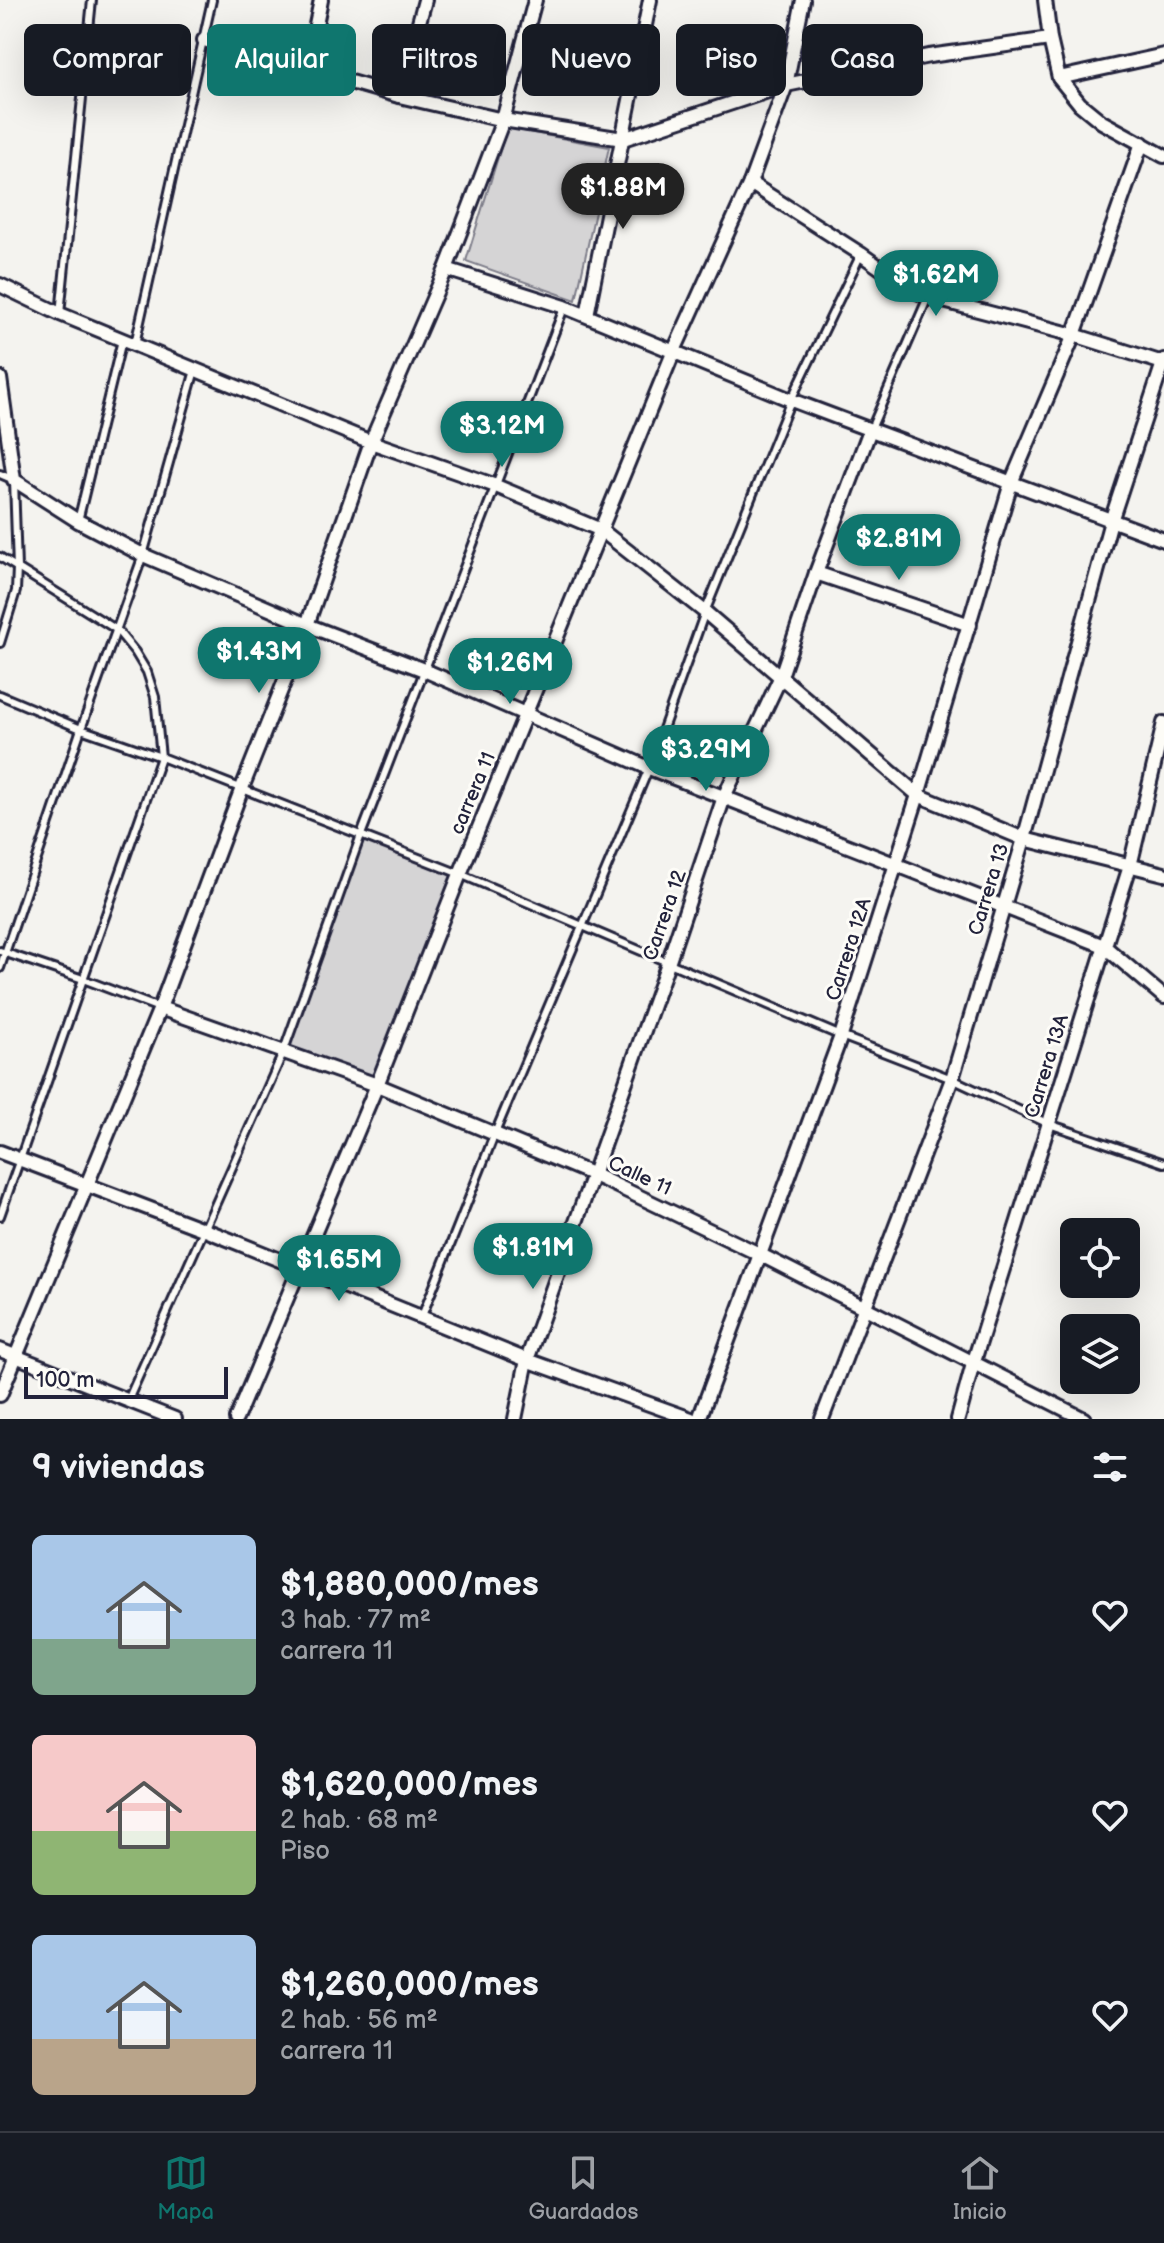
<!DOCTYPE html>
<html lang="es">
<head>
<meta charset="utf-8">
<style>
	:root { --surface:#171b24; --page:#242831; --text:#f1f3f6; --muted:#9ea1a6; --line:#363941; --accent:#0f766e }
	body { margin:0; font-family:"Balsamiq Sans",sans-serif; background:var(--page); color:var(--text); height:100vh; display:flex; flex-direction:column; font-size:30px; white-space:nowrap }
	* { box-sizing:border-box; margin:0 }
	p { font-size:26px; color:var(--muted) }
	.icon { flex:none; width:44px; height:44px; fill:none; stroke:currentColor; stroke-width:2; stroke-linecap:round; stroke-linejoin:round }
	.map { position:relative; height:1419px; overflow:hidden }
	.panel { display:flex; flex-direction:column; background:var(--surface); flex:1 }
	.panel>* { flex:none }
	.banner { position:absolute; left:24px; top:24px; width:1116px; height:72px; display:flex; gap:16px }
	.fabs { position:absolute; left:1060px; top:1218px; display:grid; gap:16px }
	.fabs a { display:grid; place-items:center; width:80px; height:80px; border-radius:12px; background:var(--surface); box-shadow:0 8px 32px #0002; font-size:40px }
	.scale { position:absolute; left:24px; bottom:20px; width:204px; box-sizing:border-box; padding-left:8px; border:4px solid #22223b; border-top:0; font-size:22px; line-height:28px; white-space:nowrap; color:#22223b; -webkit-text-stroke:6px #fdfcf7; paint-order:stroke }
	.price { position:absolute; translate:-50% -68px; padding:0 18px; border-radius:28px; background:var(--accent); color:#fff; font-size:26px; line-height:52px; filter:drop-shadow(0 2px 4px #0008) }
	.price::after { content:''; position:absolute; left:50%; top:48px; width:24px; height:18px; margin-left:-12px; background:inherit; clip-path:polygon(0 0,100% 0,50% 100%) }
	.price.current { background:#222; color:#fff }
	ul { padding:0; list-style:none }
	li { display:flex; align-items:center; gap:24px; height:200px; padding:0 32px }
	li span { display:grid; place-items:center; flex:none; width:224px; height:160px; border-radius:12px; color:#555 }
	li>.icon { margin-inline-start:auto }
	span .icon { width:96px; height:96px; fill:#fffc; stroke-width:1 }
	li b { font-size:34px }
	h2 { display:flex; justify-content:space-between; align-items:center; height:96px; padding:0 32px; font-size:34px }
	.tag { padding:0 28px; border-radius:12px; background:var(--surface); box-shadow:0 8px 32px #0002; font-size:28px; line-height:72px }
	.tag.current { background:var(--accent); color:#fff }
	.dock { display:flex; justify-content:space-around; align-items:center; height:112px; border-top:2px solid var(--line); background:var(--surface); font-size:22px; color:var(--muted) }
	.dock a { display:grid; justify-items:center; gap:4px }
	.dock .current { color:var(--accent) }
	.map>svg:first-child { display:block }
</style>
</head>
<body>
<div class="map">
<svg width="1164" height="1419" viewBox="0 0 1164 1419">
	<rect width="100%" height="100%" fill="#f4f3ef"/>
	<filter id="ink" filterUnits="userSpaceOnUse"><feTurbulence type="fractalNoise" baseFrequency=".0125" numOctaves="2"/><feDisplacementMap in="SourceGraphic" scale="16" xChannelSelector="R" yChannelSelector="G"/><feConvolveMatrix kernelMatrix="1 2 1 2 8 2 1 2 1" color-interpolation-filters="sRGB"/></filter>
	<g filter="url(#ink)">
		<g fill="#d5d4d5" stroke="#7c7b88" stroke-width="2">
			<path d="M 507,128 L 609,147 L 576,300 L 466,261 Z"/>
			<path d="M 363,840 L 456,877 L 375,1079 L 286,1050 Z"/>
		</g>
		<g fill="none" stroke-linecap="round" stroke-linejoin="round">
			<g stroke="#22223b" stroke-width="12">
				<g id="lane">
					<path d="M 60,314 L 92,0"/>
					<path d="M 135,344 L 212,0"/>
					<path d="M 871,429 L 928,297"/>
					<path d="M 0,474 L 14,480 L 17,568 L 16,591 L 0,643"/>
					<path d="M 78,521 L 122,340"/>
					<path d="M 0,557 L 117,630 L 135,652 L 147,672 L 155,697 L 161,757 L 0,1216"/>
					<path d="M 0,695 L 81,729 L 161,757 L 460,874 L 841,1036 L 952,1079 L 1049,1124 L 1164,1163"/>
					<path d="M 0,951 L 83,979 L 159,1008"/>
					<path d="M 0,968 L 81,729 L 143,555 L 195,370"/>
					<path d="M 422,1316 L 495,1133 L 649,768 L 705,612 L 791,400 L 861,254"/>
					<path d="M 128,1400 L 283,1053 L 361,835 L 564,308"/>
				</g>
			</g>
			<g stroke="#22223b" stroke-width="18">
				<g id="street">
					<path d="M 1045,0 L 1050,39"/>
					<path d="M 204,40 L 399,96 L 503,120 L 623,139 L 786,85 L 929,56 L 1050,39 L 1059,78 L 1164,55"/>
					<path d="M 307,69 L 321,0"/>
					<path d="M 1059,78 L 1080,104 L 1102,122 L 1164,156"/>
					<path d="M 399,96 L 425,0"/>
					<path d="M 750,183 L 861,254 L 907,287 L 928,297 L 1074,335 L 1163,363"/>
					<path d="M 446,269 L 565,307 L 791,400 L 1164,540"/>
					<path d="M 0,285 L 60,314 L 371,442 L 496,486 L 601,530 L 705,612 L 918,795 L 1024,839 L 1164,874"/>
					<path d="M 587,315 L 650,0"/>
					<path d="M 0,378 L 14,480 L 78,521 L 143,555 L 307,625 L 424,670 L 649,768 L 1104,946 L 1164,997"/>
					<path d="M 816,573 L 970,625"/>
					<path d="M 160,1008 L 377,1085 L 594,1175 L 759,1254 L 1084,1419"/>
					<path d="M 0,1152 L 203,1229 L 527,1360 L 691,1419"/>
					<path d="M 0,1350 L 175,1419"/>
					<path d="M 0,1395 L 160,1008 L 242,788 L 307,625 L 371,442 L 446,269 L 503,120 L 535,0"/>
					<path d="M 236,1419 L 377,1085 L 460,874 L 673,353 L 750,183 L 786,85 L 803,0"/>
					<path d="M 515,1419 L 527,1360 L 668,963 L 724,797 L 781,676 L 816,573 L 870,430"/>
					<path d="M 699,1419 L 841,1036 L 918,795 L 1011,483 L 1074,335 L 1142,143"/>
					<path d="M 822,1419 L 952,1079 L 1024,839 L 1111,521 L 1164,360"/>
					<path d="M 958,1419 L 973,1364 L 1130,866 L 1164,723"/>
				</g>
			</g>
			<use href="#lane" stroke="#fdfcf7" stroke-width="6"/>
			<use href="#street" stroke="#fdfcf7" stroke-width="12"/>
		</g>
	</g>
	<g text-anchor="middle" stroke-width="6" stroke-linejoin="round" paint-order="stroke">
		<g font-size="20" fill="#22223b" stroke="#fdfcf7">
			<text transform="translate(472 793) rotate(-67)" y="7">carrera 11</text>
			<text transform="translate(988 889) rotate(-73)" y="7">Carrera 13</text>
			<text transform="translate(664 915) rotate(-71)" y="7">Carrera 12</text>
			<text transform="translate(848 949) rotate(-72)" y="7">Carrera 12A</text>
			<text transform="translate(1046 1066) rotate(-73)" y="7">Carrera 13A</text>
			<text transform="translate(640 1175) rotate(25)" y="7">Calle 11</text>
		</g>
	</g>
</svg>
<div class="fabs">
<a><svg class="icon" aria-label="locate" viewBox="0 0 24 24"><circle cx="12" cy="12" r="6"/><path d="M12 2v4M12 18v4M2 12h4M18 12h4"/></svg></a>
<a><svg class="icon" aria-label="layers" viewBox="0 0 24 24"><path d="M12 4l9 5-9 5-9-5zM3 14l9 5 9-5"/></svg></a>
</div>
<div class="scale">100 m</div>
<b class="price current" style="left:623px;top:231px">$1.88M</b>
<b class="price" style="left:936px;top:318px">$1.62M</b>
<b class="price" style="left:502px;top:469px">$3.12M</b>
<b class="price" style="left:899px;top:582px">$2.81M</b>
<b class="price" style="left:259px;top:695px">$1.43M</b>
<b class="price" style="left:510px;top:706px">$1.26M</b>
<b class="price" style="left:706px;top:793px">$3.29M</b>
<b class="price" style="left:533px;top:1291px">$1.81M</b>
<b class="price" style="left:339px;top:1303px">$1.65M</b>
<div class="banner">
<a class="tag">Comprar</a>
<a class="tag current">Alquilar</a>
<a class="tag">Filtros</a>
<a class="tag">Nuevo</a>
<a class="tag">Piso</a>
<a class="tag">Casa</a>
</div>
</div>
<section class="panel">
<h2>9 viviendas<svg class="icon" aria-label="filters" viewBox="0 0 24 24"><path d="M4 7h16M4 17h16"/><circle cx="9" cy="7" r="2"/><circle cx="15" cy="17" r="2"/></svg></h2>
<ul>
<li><span style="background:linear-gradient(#a9c7e8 65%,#7fa58c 0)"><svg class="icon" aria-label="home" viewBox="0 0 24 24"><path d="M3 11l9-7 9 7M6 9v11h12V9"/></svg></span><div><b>$1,880,000/mes</b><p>3 hab. · 77 m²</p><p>carrera 11</p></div><svg class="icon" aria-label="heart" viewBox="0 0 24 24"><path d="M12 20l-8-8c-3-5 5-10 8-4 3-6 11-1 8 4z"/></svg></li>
<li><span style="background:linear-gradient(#f6c9c9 60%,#8fb573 0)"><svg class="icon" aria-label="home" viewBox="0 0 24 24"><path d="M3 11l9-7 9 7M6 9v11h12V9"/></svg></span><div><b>$1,620,000/mes</b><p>2 hab. · 68 m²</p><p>Piso</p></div><svg class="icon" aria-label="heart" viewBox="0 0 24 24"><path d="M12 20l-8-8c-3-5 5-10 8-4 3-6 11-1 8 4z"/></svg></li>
<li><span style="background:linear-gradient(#a9c7e8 65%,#b9a48a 0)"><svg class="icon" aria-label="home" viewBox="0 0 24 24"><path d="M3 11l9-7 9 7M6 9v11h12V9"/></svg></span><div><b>$1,260,000/mes</b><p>2 hab. · 56 m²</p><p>carrera 11</p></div><svg class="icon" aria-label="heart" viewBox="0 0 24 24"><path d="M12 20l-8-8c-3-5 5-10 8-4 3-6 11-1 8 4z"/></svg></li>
</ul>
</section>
<nav class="dock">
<a class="current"><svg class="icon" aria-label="map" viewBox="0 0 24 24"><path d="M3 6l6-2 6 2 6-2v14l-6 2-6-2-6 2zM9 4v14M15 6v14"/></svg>Mapa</a>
<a><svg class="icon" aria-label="saved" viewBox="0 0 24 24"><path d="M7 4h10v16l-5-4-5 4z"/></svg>Guardados</a>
<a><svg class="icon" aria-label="home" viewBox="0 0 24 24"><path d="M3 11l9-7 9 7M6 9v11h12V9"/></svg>Inicio</a>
</nav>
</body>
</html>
